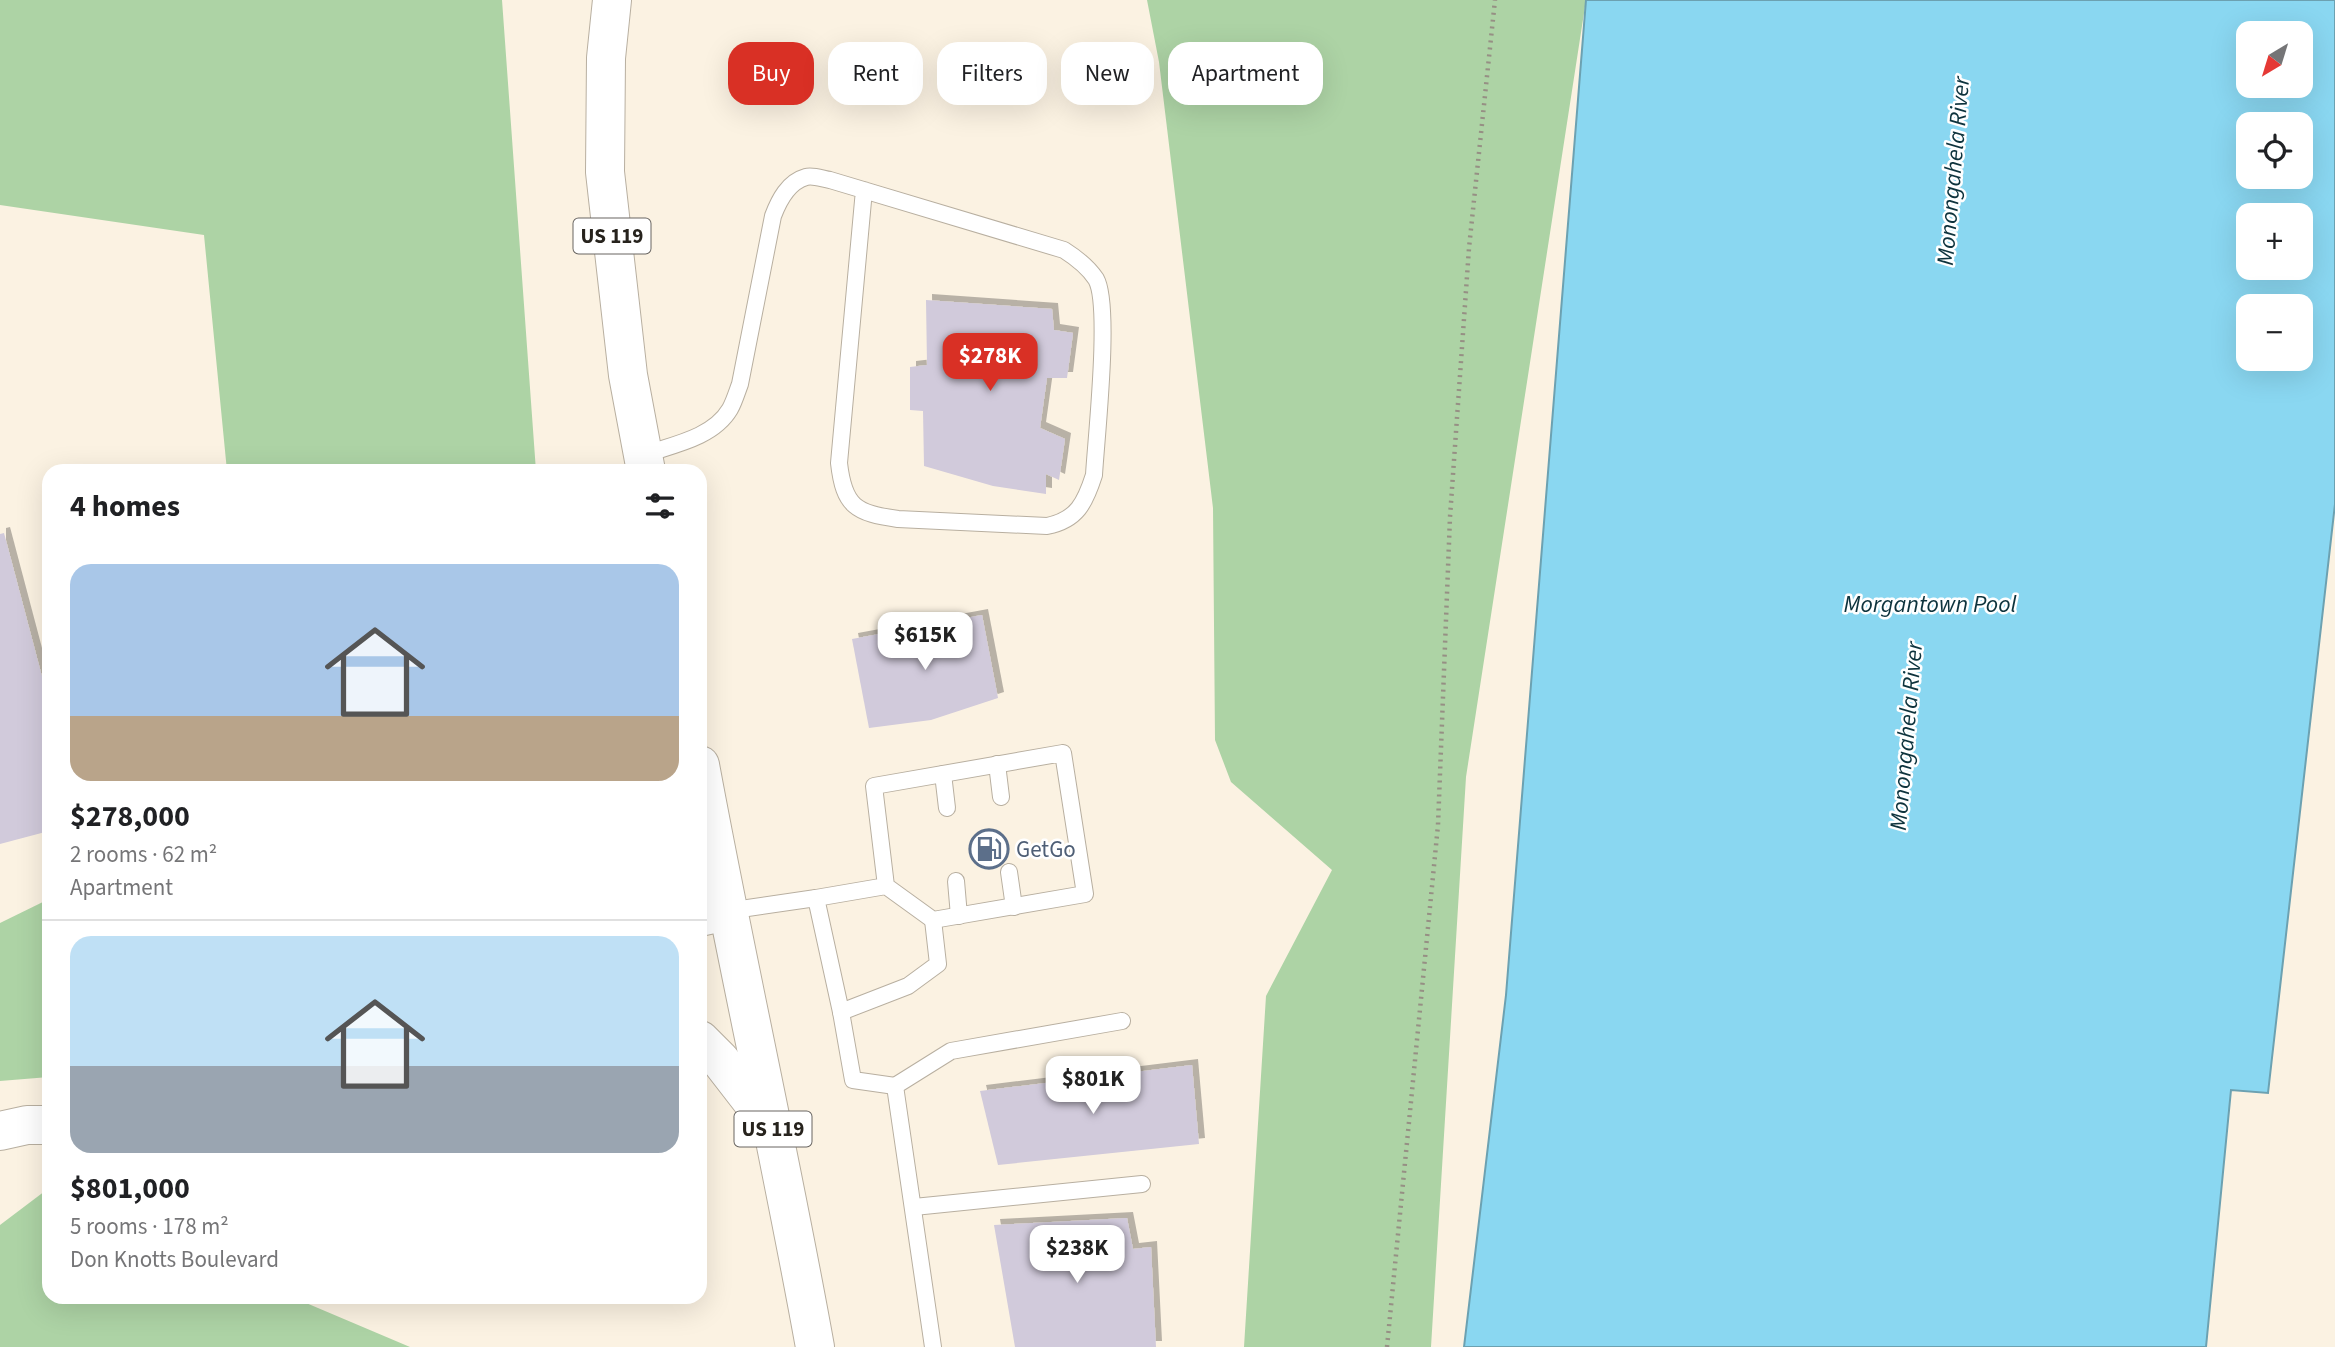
<!DOCTYPE html>
<html lang="en">
<head>
<meta charset="utf-8">
<style>
	:root { --surface:#fff; --page:#f2f2f2; --text:#202124; --muted:#757577; --line:#e0e0e0; --accent:#d93025 }
	body { margin:0; font-family:"Source Sans 3",sans-serif; background:var(--page); color:var(--text); height:100vh; display:flex; flex-direction:column; font-size:26px; white-space:nowrap }
	* { box-sizing:border-box; margin:0 }
	p { font-size:23px; color:var(--muted) }
	.icon { flex:none; width:38px; height:38px; fill:none; stroke:currentColor; stroke-width:2; stroke-linecap:round; stroke-linejoin:round }
	.map { position:relative; flex:1; overflow:hidden }
	.drawer { position:absolute; left:42px; top:464px; width:665px; height:840px; display:flex; flex-direction:column; background:var(--surface); border-radius:21px; box-shadow:0 7px 28px #0002 }
	.drawer>* { flex:none }
	.top-card { position:absolute; left:728px; top:42px; width:665px; height:63px; display:flex; gap:14px }
	.needle { width:46px; rotate:218deg }
	.tools { position:absolute; left:2236px; top:21px; display:grid; gap:14px }
	.tools a { display:grid; place-items:center; width:77px; height:77px; border-radius:14px; background:var(--surface); box-shadow:0 7px 28px #0002; font-size:35px }
	.price { position:absolute; translate:-50% -60px; padding:0 16px; border-radius:14px; background:#fff; color:#222; font-size:23px; line-height:46px; filter:drop-shadow(0 2px 4px #0008) }
	.price::after { content:''; position:absolute; left:50%; top:42px; width:21px; height:16px; margin-left:-10px; background:inherit; clip-path:polygon(0 0,100% 0,50% 100%) }
	.price.selected { background:var(--accent); color:#fff }
	ul { padding:0; list-style:none }
	li { display:grid; align-content:center; gap:14px; height:371px; padding:0 28px }
	li+li { border-top:2px solid var(--line) }
	li span { display:grid; place-items:center; height:217px; border-radius:21px; color:#555 }
	li>.icon { margin-inline-start:auto }
	span .icon { width:126px; height:126px; fill:#fffc; stroke-width:1 }
	li b { font-size:30px }
	h2 { display:flex; justify-content:space-between; align-items:center; height:84px; padding:0 28px; font-size:30px }
	.tag { padding:0 24px; border-radius:21px; background:var(--surface); box-shadow:0 7px 28px #0002; font-size:24px; line-height:63px }
	.tag.selected { background:var(--accent); color:#fff }
	.map>svg:first-child { display:block }
</style>
</head>
<body>
<div class="map">
<svg width="2335" height="1347" viewBox="0 0 2335 1347">
	<defs>
		<filter id="shadow"><feDropShadow dx="6" dy="-6" stdDeviation="0" flood-color="#0004"/></filter>
	</defs>
	<rect width="100%" height="100%" fill="#fbf2e2"/>
	<g fill="#add3a5">
		<path d="M 0,0 L 502,0 L 536,471 L 227,471 L 204,235 L 0,205 Z"/>
		<path d="M 1147,0 L 1586,0 L 1466,777 L 1431,1347 L 1244,1347 L 1266,996 L 1332,870 L 1231,782 L 1215,740 L 1213,508 L 1159,62 Z"/>
		<path d="M 49,899 L 49,1077 L 0,1081 L 0,923 Z"/>
		<path d="M 45,1191 L 49,1193 L 49,1297 L 292,1297 L 410,1347 L 0,1347 L 0,1225 Z"/>
	</g>
	<path fill="#8ad7f1" stroke="#6ca1b1" stroke-width="2" fill-rule="evenodd" d="M 1586,0 L 2335,0 L 2335,504 L 2268,1093 L 2231,1090 L 2206,1347 L 1464,1347 L 1506,995 ZM 2249,33 L 2301,33 L 2301,86 L 2249,86 ZM 2249,124 L 2301,124 L 2301,177 L 2249,177 ZM 2249,215 L 2301,215 L 2301,268 L 2249,268 ZM 2249,306 L 2301,306 L 2301,359 L 2249,359 Z"/>
	<g fill="#d1cadb" filter="url(#shadow)">
		<path d="M 926,300 L 1052,309 L 1054,330 L 1073,333 L 1067,378 L 1047,378 L 1040,428 L 1065,439 L 1059,480 L 1046,474 L 1046,494 L 993,486 L 924,466 L 923,411 L 910,410 L 910,367 L 927,365 Z"/>
		<path d="M 4,533 L 49,703 L 49,831 L 0,844 L 0,534 Z"/>
		<path d="M 982,615 L 998,698 L 931,720 L 869,728 L 852,639 Z"/>
		<path d="M 1192,1065 L 1199,1144 L 998,1165 L 980,1091 Z"/>
		<path d="M 1127,1218 L 1133,1249 L 1151,1247 L 1156,1347 L 1015,1347 L 994,1225 Z"/>
	</g>
	<g fill="none" stroke-linecap="round" stroke-linejoin="round">
		<g stroke="#b8afa0" stroke-width="18">
			<g id="service">
				<path d="M 643,455 C 672,445 713,438 730,409 C 734,402 737,392 740,384 L 773,216 C 779,200 788,182 806,177 C 813,175 823,179 830,180 L 1064,250 C 1075,257 1088,267 1096,279 C 1111,305 1096,439 1094,475 C 1085,503 1077,520 1047,526 L 898,519 C 856,513 844,507 839,463 L 864,190"/>
				<path d="M 997,764 L 1001,797"/>
				<path d="M 943,774 L 947,808"/>
				<path d="M 1009,872 L 1014,907"/>
				<path d="M 956,881 L 959,916"/>
				<path d="M 816,898 L 886,886 L 933,920 L 1085,894 L 1063,753 L 874,786 L 886,886"/>
				<path d="M 727,911 L 816,898 L 841,1012 L 853,1080 L 895,1086"/>
				<path d="M 841,1012 L 908,986 L 938,964 L 933,920"/>
				<path d="M 914,1207 L 1142,1184"/>
				<path d="M 933,1347 L 895,1086 L 951,1051 L 1122,1021"/>
			</g>
		</g>
		<g stroke="#b8afa0" stroke-width="40">
			<g id="secondary">
				<path d="M 700,917 L 727,911"/>
				<path d="M 0,1131 L 27,1125 L 49,1125"/>
			</g>
		</g>
		<g stroke="#b8afa0" stroke-width="40">
			<g id="primary">
				<path d="M 612,0 L 606,58 L 605,172 L 628,375 L 646,471"/>
				<path d="M 700,765 C 736,960 780,1153 815,1347"/>
				<path d="M 700,1040 L 720,1060 L 768,1122"/>
			</g>
		</g>
		<path stroke="#968f84" stroke-width="4.5" stroke-dasharray="2 5" stroke-linecap="butt" d="M 1387,1347 L 1438,825 L 1450,517 L 1469,248 L 1495,0"/>
		<use href="#service" stroke="#fff" stroke-width="16"/>
		<use href="#secondary" stroke="#fff" stroke-width="38"/>
		<use href="#primary" stroke="#fff" stroke-width="38"/>
	</g>
	<defs>
		<g id="fuel-ring" transform="scale(2.0125)"><circle r="9.5" fill="#fff" stroke="#5c6f8a" stroke-width="1.5"/><path d="M-5.5-6h7V0h2V4h1.3V-2.5L3-4.5l.8-.8L6-3V5H2.5V1h-1V6h-7ZM-4.2-4.7v3.2H.2V-4.7Z" fill="#5c6f8a"/></g>
	</defs>
	<g fill-rule="evenodd">
		<use href="#fuel-ring" x="989" y="849"/>
	</g>
	<g text-anchor="middle" stroke-width="5" stroke-linejoin="round" paint-order="stroke">
		<g fill="#fff" stroke="#686561" stroke-width="2">
			<rect x="573.5" y="218.5" width="77" height="35" rx="5"/>
			<rect x="734.5" y="1111.5" width="77" height="35" rx="5"/>
		</g>
		<g font-size="21" font-weight="bold" fill="#27231d">
			<text x="612" y="243">US 119</text>
			<text x="773" y="1136">US 119</text>
		</g>
		<g font-size="23" fill="#4e5e75" stroke="#fff" text-anchor="start">
			<text x="1016" y="857">GetGo</text>
		</g>
		<g font-size="24" font-style="italic" fill="#0d333d" stroke="#fff">
			<text transform="translate(1953 171) rotate(-85)" y="8">Monongahela River</text>
			<text x="1930" y="612">Morgantown Pool</text>
			<text transform="translate(1906 736) rotate(-85)" y="8">Monongahela River</text>
		</g>
	</g>
</svg>
<div class="tools">
<a><svg class="needle" viewBox="-14 -14 28 28"><path d="M0-13l5 13h-10z" fill="#e53935"/><path d="M0 13l5-13h-10z" fill="#757577"/></svg></a>
<a><svg class="icon" aria-label="locate" viewBox="0 0 24 24"><circle cx="12" cy="12" r="6"/><path d="M12 2v4M12 18v4M2 12h4M18 12h4"/></svg></a>
<a>+</a>
<a>−</a>
</div>
<b class="price selected" style="left:990px;top:393px">$278K</b>
<b class="price" style="left:925px;top:672px">$615K</b>
<b class="price" style="left:1093px;top:1116px">$801K</b>
<b class="price" style="left:1077px;top:1285px">$238K</b>
<div class="top-card">
<a class="tag selected">Buy</a>
<a class="tag">Rent</a>
<a class="tag">Filters</a>
<a class="tag">New</a>
<a class="tag">Apartment</a>
</div>
<section class="drawer">
<h2>4 homes<svg class="icon" aria-label="filters" viewBox="0 0 24 24"><path d="M4 7h16M4 17h16"/><circle cx="9" cy="7" r="2"/><circle cx="15" cy="17" r="2"/></svg></h2>
<ul>
<li><span style="background:linear-gradient(#a9c7e8 70%,#b9a48a 0)"><svg class="icon" aria-label="home" viewBox="0 0 24 24"><path d="M3 11l9-7 9 7M6 9v11h12V9"/></svg></span><div><b>$278,000</b><p>2 rooms · 62 m²</p><p>Apartment</p></div></li>
<li><span style="background:linear-gradient(#bfe0f5 60%,#9aa5b1 0)"><svg class="icon" aria-label="home" viewBox="0 0 24 24"><path d="M3 11l9-7 9 7M6 9v11h12V9"/></svg></span><div><b>$801,000</b><p>5 rooms · 178 m²</p><p>Don Knotts Boulevard</p></div></li>
</ul>
</section>
</div>
</body>
</html>
